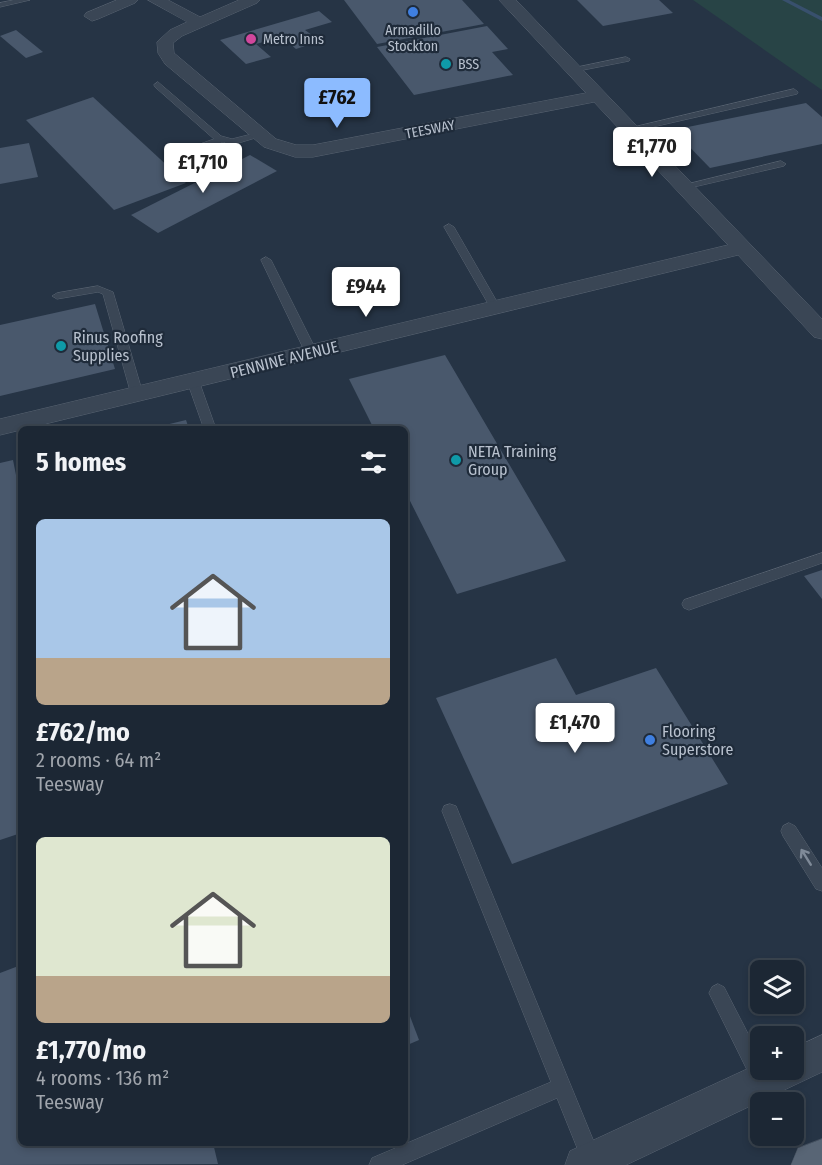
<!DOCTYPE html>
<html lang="en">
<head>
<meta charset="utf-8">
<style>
	:root { --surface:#1c2734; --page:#293340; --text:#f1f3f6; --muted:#a0a5ac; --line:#3a444f; --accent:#8cbbff }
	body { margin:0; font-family:"Fira Sans Condensed",sans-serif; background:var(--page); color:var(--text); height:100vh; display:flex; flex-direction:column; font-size:22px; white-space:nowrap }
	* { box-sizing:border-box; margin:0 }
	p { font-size:20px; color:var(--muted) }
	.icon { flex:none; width:33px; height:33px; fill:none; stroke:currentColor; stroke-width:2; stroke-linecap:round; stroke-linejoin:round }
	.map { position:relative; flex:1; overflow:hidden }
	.side { position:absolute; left:18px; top:426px; width:390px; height:720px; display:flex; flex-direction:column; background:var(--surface); border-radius:9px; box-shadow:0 3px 9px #0003,0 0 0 2px var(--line) }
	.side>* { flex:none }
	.fabs { position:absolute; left:750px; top:960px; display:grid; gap:12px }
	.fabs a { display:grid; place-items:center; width:54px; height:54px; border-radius:9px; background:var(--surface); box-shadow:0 3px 9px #0003,0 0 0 2px var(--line); font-size:30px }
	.price { position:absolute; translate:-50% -51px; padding:0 14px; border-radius:6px; background:#fff; color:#222; font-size:20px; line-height:39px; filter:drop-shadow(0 2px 3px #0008) }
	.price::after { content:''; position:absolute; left:50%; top:36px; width:18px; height:14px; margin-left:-9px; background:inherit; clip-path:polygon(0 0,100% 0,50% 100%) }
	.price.on { background:var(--accent); color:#111 }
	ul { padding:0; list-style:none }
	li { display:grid; align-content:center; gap:12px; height:318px; padding:0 18px }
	li span { display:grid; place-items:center; height:186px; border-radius:9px; color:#555 }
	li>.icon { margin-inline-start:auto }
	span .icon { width:108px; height:108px; fill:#fffc; stroke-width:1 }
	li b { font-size:26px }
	h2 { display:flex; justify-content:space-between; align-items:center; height:72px; padding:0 18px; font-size:26px }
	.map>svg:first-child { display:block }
</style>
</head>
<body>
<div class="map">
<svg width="822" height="1165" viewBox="0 0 822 1165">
	<rect width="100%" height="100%" fill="#263445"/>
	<path fill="#284446" d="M 693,0 L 822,0 L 822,90 Z"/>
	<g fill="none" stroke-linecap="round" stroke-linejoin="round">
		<path fill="#38506d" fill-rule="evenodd" d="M 782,0 L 789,0 L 822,17 L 822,21 Z"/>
	</g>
	<g fill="#49586c">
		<path d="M 344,0 L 462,0 L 484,24 L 377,44 Z"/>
		<path d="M 577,0 L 659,0 L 673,13 L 603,26 Z"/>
		<path d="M 319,11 L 332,22 L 305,30 L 320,41 L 296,49 L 282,37 L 256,44 L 271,57 L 246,64 L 220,40 Z"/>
		<path d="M 487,26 L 508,49 L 492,52 L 513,75 L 414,95 L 377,47 Z"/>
		<path d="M 16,30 L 43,52 L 26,58 L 0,36 Z"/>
		<path d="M 93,97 L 186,183 L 114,210 L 26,120 Z"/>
		<path d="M 806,103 L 822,117 L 822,144 L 710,168 L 673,130 Z"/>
		<path d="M 29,143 L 38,177 L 0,184 L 0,148 Z"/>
		<path d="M 250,155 L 277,171 L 158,233 L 131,215 Z"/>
		<path d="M 95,304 L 115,369 L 0,396 L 0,325 Z"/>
		<path d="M 445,355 L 566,561 L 457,594 L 405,491 L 405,429 L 374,429 L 349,379 Z"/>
		<path d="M 186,420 L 189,429 L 153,429 L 153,428 Z"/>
		<path d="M 13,460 L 21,500 L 21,833 L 0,840 L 0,463 Z"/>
		<path d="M 822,570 L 822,599 L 804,576 Z"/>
		<path d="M 556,658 L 576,695 L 656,668 L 728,784 L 512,864 L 436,698 Z"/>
		<path d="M 21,965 L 21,1143 L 213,1143 L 218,1164 L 0,1165 L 0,973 Z"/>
		<path d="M 405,1003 L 419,1040 L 405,1046 Z"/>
	</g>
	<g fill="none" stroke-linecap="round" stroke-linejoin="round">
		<g stroke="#596472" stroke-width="1">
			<g id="service">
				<path d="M 14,0 L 30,0 L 0,7 L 0,3 Z"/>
				<path d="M 626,57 L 630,59 L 629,61 L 573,72 L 569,69 Z"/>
				<path d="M 158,82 L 221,136 L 232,139 L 260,132 L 265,135 L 232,145 L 223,142 L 181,157 L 175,157 L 175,153 L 214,139 L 155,87 L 154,85 Z"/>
				<path d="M 794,89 L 798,92 L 797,94 L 631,132 L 626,129 Z"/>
				<path d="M 781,161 L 786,164 L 784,166 L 685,189 L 680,186 Z"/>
				<path d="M 449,224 L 454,227 L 500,307 L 499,309 L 491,309 L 490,307 L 444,227 Z"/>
				<path d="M 266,257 L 271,260 L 317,352 L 315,355 L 311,356 L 305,352 L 261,260 Z"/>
				<path d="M 98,286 L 113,292 L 143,394 L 141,397 L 133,397 L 131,394 L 103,294 L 98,292 L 57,299 L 52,296 L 57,293 Z"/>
				<path d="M 193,377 L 199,381 L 216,429 L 204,429 L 187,381 Z"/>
				<path d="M 822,553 L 822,563 L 689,610 L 684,608 L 682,604 L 684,600 Z"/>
				<path d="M 450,804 L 456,806 L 458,811 L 601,1159 L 598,1165 L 584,1165 L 557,1098 L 402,1165 L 369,1165 L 372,1158 L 551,1082 L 442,811 L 444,806 Z"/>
				<path d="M 789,823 L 795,826 L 822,868 L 822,891 L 816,889 L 783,836 L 781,831 L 783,826 Z"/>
				<path d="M 718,984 L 724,987 L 760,1057 L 760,1070 L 767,1070 L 772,1081 L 770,1088 L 763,1090 L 756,1088 L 712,999 L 709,993 L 712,987 Z"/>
			</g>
		</g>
		<g stroke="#596472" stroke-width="1">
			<g id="minor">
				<path d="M 117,0 L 138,0 L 135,3 L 98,19 L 92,21 L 84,16 L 86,13 Z"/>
				<path d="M 148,0 L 168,0 L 200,17 L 239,0 L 260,0 L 257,3 L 182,36 L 173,43 L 174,53 L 276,139 L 296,145 L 313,145 L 586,93 L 499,0 L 516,0 L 822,319 L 822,339 L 814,337 L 738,255 L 0,435 L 0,419 L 728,245 L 594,102 L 313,157 L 295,157 L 264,147 L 165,64 L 158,53 L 157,42 L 170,30 L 187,22 Z"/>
				<path d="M 822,1035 L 822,1072 L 626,1165 L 565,1165 L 570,1151 L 760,1063 L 760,1070 L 794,1070 L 794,1048 Z"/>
			</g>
		</g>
		<g stroke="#444f5e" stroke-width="1">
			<path id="primary" d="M 822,1139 L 822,1165 L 791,1165 L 798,1148 Z"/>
		</g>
		<use href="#service" fill="#3a4655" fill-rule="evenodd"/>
		<use href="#minor" fill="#3a4655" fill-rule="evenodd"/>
		<use href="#primary" fill="#586575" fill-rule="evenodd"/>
	</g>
	<defs><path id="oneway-shaft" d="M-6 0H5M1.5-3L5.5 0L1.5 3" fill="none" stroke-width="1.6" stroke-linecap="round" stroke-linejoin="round" transform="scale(1.5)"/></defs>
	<use stroke="#7f8a98" href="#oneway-shaft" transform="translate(806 857) rotate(-122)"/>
	<g fill="#3f7fe0" stroke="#1f2b3a" stroke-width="2">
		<circle cx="413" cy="12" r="6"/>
		<circle cx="650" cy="740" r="6"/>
	</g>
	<circle fill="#d1479c" stroke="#1f2b3a" stroke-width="2" cx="251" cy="39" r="6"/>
	<g fill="#0f9aa8" stroke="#1f2b3a" stroke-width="2">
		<circle cx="446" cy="64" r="6"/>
		<circle cx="61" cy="346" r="6"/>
		<circle cx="456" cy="460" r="6"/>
	</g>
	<g text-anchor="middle" stroke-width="4.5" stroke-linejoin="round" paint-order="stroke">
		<g font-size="14" fill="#b8c1ce" stroke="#1f2b3a" text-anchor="start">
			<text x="413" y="35" text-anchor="middle">Armadillo<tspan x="413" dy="16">Stockton</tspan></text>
			<text x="263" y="44">Metro Inns</text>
			<text x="458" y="69">BSS</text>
		</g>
		<g font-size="14" fill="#b8c1ce" stroke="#1f2b3a">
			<text transform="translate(430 129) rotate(-11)" y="5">TEESWAY</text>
		</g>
		<g font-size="16" fill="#b8c1ce" stroke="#1f2b3a" text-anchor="start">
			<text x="73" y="343">Rinus Roofing<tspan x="73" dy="18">Supplies</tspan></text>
			<text x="468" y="457">NETA Training<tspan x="468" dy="18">Group</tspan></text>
			<text x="662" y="737">Flooring<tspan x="662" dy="18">Superstore</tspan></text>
		</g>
		<g font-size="16" fill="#b8c1ce" stroke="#1f2b3a">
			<text transform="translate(284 359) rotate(-14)" y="6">PENNINE AVENUE</text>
		</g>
	</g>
</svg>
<div class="fabs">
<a><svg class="icon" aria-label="layers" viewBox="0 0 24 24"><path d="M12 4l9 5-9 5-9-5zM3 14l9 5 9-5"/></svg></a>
<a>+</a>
<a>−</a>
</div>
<b class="price on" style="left:337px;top:129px">£762</b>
<b class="price" style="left:652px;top:178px">£1,770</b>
<b class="price" style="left:203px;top:194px">£1,710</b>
<b class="price" style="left:366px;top:318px">£944</b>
<b class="price" style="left:575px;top:754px">£1,470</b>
<section class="side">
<h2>5 homes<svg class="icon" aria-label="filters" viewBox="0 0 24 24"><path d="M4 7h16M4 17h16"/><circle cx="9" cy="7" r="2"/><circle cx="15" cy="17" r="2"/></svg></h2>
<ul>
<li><span style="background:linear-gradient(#a9c7e8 75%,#b9a48a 0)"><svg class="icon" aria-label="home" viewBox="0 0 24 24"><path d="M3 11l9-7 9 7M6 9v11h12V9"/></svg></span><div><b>£762/mo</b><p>2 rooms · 64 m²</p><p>Teesway</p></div></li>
<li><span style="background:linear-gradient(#dfe7d0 75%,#b9a48a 0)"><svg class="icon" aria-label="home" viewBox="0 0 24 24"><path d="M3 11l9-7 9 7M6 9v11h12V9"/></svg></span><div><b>£1,770/mo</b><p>4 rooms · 136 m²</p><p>Teesway</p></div></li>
</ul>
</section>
</div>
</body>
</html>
